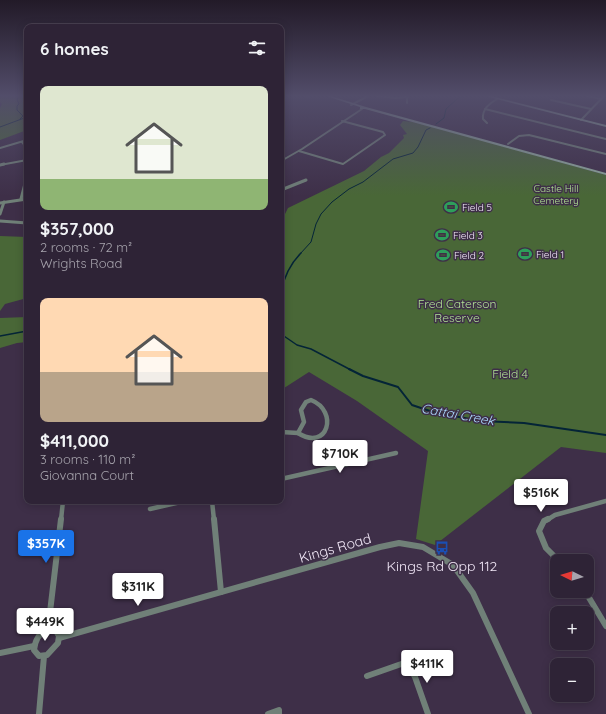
<!DOCTYPE html>
<html lang="en">
<head>
<meta charset="utf-8">
<style>
	:root { --surface:#2e2336; --page:#3a2f42; --text:#f1f3f6; --muted:#a7a4ad; --line:#494051; --accent:#1a73e8 }
	body { margin:0; font-family:Quicksand,sans-serif; background:var(--page); color:var(--text); height:100vh; display:flex; flex-direction:column; font-size:15px; white-space:nowrap }
	* { box-sizing:border-box; margin:0 }
	p { font-size:13px; color:var(--muted) }
	.icon { flex:none; width:22px; height:22px; fill:none; stroke:currentColor; stroke-width:2; stroke-linecap:round; stroke-linejoin:round }
	.map { position:relative; flex:1; overflow:hidden }
	.drawer { position:absolute; left:24px; top:24px; width:260px; height:480px; display:flex; flex-direction:column; background:var(--surface); border-radius:8px; box-shadow:0 2px 10px #0003,0 0 0 1px var(--line) }
	.drawer>* { flex:none }
	.needle { width:26px; rotate:275deg }
	.tools { position:absolute; left:550px; top:554px; display:grid; gap:8px }
	.tools a { display:grid; place-items:center; width:44px; height:44px; border-radius:8px; background:var(--surface); box-shadow:0 2px 10px #0003,0 0 0 1px var(--line); font-size:20px }
	.price { position:absolute; translate:-50% -34px; padding:0 9px; border-radius:4px; background:#fff; color:#222; font-size:13px; line-height:26px; filter:drop-shadow(0 1px 2px #0008) }
	.price::after { content:''; position:absolute; left:50%; top:24px; width:12px; height:9px; margin-left:-6px; background:inherit; clip-path:polygon(0 0,100% 0,50% 100%) }
	.price.selected { background:var(--accent); color:#fff }
	ul { padding:0; list-style:none }
	li { display:grid; align-content:center; gap:8px; height:212px; padding:0 16px }
	li span { display:grid; place-items:center; height:124px; border-radius:8px; color:#555 }
	li>.icon { margin-inline-start:auto }
	span .icon { width:72px; height:72px; fill:#fffc; stroke-width:1 }
	li b { font-size:17px }
	h2 { display:flex; justify-content:space-between; align-items:center; height:48px; padding:0 16px; font-size:17px }
	.map>svg:first-child { display:block }
</style>
</head>
<body>
<div class="map">
<svg width="606" height="714" viewBox="0 0 606 714">
	<rect width="100%" height="100%" fill="#3e2f48"/>
	<g fill="#496737">
		<path d="M 0,96 L 27,96 L 27,130 L 0,140 L 0,108 L 2,104 L 0,102 Z"/>
		<path d="M 403,121 L 415,122 L 606,175 L 606,453 L 561,447 L 435,545 L 416,539 L 428,451 L 357,401 L 309,372 L 281,390 L 281,222 L 288,208 L 364,171 L 381,157 L 389,153 L 404,138 L 403,135 L 407,134 L 400,125 Z"/>
		<path d="M 0,236 L 27,237 L 27,298 L 5,304 L 0,311 Z"/>
		<path d="M 27,317 L 27,342 L 17,343 L 0,348 L 0,318 Z"/>
	</g>
	<g fill="none" stroke-linecap="round" stroke-linejoin="round">
		<g stroke="#042437" stroke-width="1">
			<path d="M 20,96 L 17,99 L 19,104 L 17,106 L 17,110 L 23,116 L 20,119"/>
			<path d="M 436,124 L 444,118 L 446,109 L 457,99 L 463,96"/>
			<path d="M 0,127 L 27,117"/>
			<path d="M 300,254 L 311,242 L 316,224 L 321,214 L 332,202 L 349,189 L 363,182 L 393,159 L 413,153 L 418,147 L 426,130 L 430,128"/>
		</g>
		<g stroke="#042437" stroke-width="1.5">
			<path d="M 281,292 C 284,277 290,264 301,253"/>
			<path d="M 281,334 L 297,345 L 311,349 L 351,370"/>
			<path d="M 0,336 L 27,331"/>
		</g>
		<path stroke="#042437" stroke-width="2" d="M 349,369 L 363,376 L 398,387 L 412,405 L 433,412 L 480,421 L 524,423 L 606,435"/>
		<g stroke="#708078" stroke-width="2">
			<path d="M 377,96 L 395,98 L 408,97"/>
			<path d="M 407,96 L 407,103"/>
			<path d="M 588,96 L 601,99"/>
			<path d="M 551,100 L 591,109"/>
			<path d="M 351,105 L 368,96"/>
			<path d="M 485,109 L 606,139"/>
			<path d="M 581,120 L 604,96"/>
			<path d="M 487,123 L 483,119 C 482,109 489,104 497,99"/>
			<path d="M 22,142 L 27,148"/>
			<path d="M 508,144 L 519,136 L 529,135 L 606,154"/>
			<path d="M 0,148 L 27,140"/>
			<path d="M 299,151 L 343,164 L 385,135 L 383,132 L 342,121"/>
			<path d="M 281,161 L 302,149 L 362,109"/>
			<path d="M 0,165 L 27,160"/>
		</g>
		<g stroke="#708078" stroke-width="3">
			<path d="M 0,165 L 4,164"/>
			<path d="M 281,190 L 306,180"/>
			<path d="M 21,199 L 27,176"/>
			<path d="M 0,203 L 27,199"/>
			<path d="M 0,214 L 4,202"/>
			<path d="M 0,221 L 27,223"/>
		</g>
		<g stroke="#708078" stroke-width="4.5">
			<path d="M 311,400 C 339,411 328,452 298,433 L 304,422 L 301,410 L 306,402 Z"/>
			<path d="M 281,432 L 298,433"/>
			<path d="M 281,479 L 396,453"/>
			<path d="M 212,501 L 214,520"/>
			<path d="M 150,509 L 185,501"/>
			<path d="M 61,520 L 63,501"/>
			<path d="M 547,520 L 555,515 L 606,501"/>
		</g>
		<g stroke="#708078" stroke-width="6">
			<path d="M 214,519 L 221,592"/>
			<path d="M 548,519 L 544,521 L 539,531 L 546,548 L 559,561"/>
			<path d="M 585,591 L 606,626"/>
			<path d="M 48,628 L 55,629 L 59,636 L 58,643 L 47,655 L 39,656 L 34,650 C 35,640 39,633 48,628 Z"/>
			<path d="M 48,629 L 61,519"/>
			<path d="M 59,638 L 380,547 L 399,543 L 423,547 L 453,565 L 473,593 L 529,714"/>
			<path d="M 0,653 L 34,646"/>
			<path d="M 367,676 L 407,662 L 415,677 L 428,714"/>
			<path d="M 39,714 L 44,656"/>
			<path d="M 268,714 L 279,710 L 279,714"/>
		</g>
		<g fill="#90a99d" fill-rule="evenodd">
			<path d="M 331,96 L 366,107 L 606,173 L 606,175 L 365,109 L 360,109 L 360,107 L 326,96 Z"/>
			<path d="M 491,96 L 606,125 L 606,127 L 485,96 Z"/>
		</g>
	</g>
	<path fill="#4e4b79" d="M 306,96 L 311,96 L 311,97 L 306,98 Z"/>
	<linearGradient id="sky" x2="0" y2="1"><stop stop-color="#221a28"/><stop offset="0.49" stop-color="#524d6a"/><stop offset="1" stop-color="#524d6a" stop-opacity="0"/></linearGradient>
	<rect width="606" height="196" fill="url(#sky)"/>
	<defs>
		<g id="stadium-bare" transform="scale(1.08)"><path d="M0-5a6.5 5 0 1 0 0 10a6.5 5 0 1 0 0-10ZM-3.5-1.8h7v3.6h-7Z" fill="#2e9e5b" stroke="#3e2f48" stroke-width="2.5" paint-order="stroke"/></g>
		<g id="bus-bare" transform="scale(1.08)"><path d="M-5-6H5V4H4V6H2V4H-2V6H-4V4H-5ZM-3.5-4V0h7V-4ZM-3.5 1.2v1.5H-2V1.2ZM2 1.2v1.5H3.5V1.2Z" fill="#1a4fb4" stroke="#3e2f48" stroke-width="2.5" paint-order="stroke"/></g>
	</defs>
	<g fill-rule="evenodd">
		<use href="#stadium-bare" x="451" y="207"/>
		<use href="#stadium-bare" x="442" y="235"/>
		<use href="#stadium-bare" x="525" y="254"/>
		<use href="#stadium-bare" x="443" y="255"/>
		<use href="#bus-bare" x="442" y="548"/>
	</g>
	<g text-anchor="middle" stroke-width="3" stroke-linejoin="round" paint-order="stroke">
		<g font-size="10" fill="#b1e294" stroke="#3e2f48">
			<text x="556" y="192">Castle Hill<tspan x="556" dy="12">Cemetery</tspan></text>
		</g>
		<g font-size="10" fill="#f1e7f7" stroke="#3e2f48" text-anchor="start">
			<text x="462" y="211">Field 5</text>
			<text x="453" y="239">Field 3</text>
			<text x="536" y="258">Field 1</text>
			<text x="454" y="259">Field 2</text>
		</g>
		<g font-size="12" fill="#b1e294" stroke="#3e2f48">
			<text x="457" y="308">Fred Caterson<tspan x="457" dy="14">Reserve</tspan></text>
			<text x="510" y="378">Field 4</text>
		</g>
		<g font-size="13" font-style="italic" fill="#abdbfe" stroke="#3e2f48">
			<text transform="translate(458 414) rotate(10)" y="5">Cattai Creek</text>
		</g>
		<g font-size="14" fill="#f1e7f7" stroke="#3e2f48">
			<text transform="translate(335 548) rotate(-16)" y="5">Kings Road</text>
		</g>
		<g font-size="14" fill="#f1e7f7" stroke="#3e2f48">
			<text x="442" y="571">Kings Rd Opp 112</text>
		</g>
	</g>
</svg>
<div class="tools">
<a><svg class="needle" viewBox="-14 -14 28 28"><path d="M0-13l5 13h-10z" fill="#e53935"/><path d="M0 13l5-13h-10z" fill="#a7a4ad"/></svg></a>
<a>+</a>
<a>−</a>
</div>
<b class="price" style="left:340px;top:474px">$710K</b>
<b class="price" style="left:541px;top:513px">$516K</b>
<b class="price selected" style="left:46px;top:564px">$357K</b>
<b class="price" style="left:138px;top:607px">$311K</b>
<b class="price" style="left:45px;top:642px">$449K</b>
<b class="price" style="left:427px;top:684px">$411K</b>
<section class="drawer">
<h2>6 homes<svg class="icon" aria-label="filters" viewBox="0 0 24 24"><path d="M4 7h16M4 17h16"/><circle cx="9" cy="7" r="2"/><circle cx="15" cy="17" r="2"/></svg></h2>
<ul>
<li><span style="background:linear-gradient(#dfe7d0 75%,#8fb573 0)"><svg class="icon" aria-label="home" viewBox="0 0 24 24"><path d="M3 11l9-7 9 7M6 9v11h12V9"/></svg></span><div><b>$357,000</b><p>2 rooms · 72 m²</p><p>Wrights Road</p></div></li>
<li><span style="background:linear-gradient(#ffd9b3 60%,#b9a48a 0)"><svg class="icon" aria-label="home" viewBox="0 0 24 24"><path d="M3 11l9-7 9 7M6 9v11h12V9"/></svg></span><div><b>$411,000</b><p>3 rooms · 110 m²</p><p>Giovanna Court</p></div></li>
</ul>
</section>
</div>
</body>
</html>
